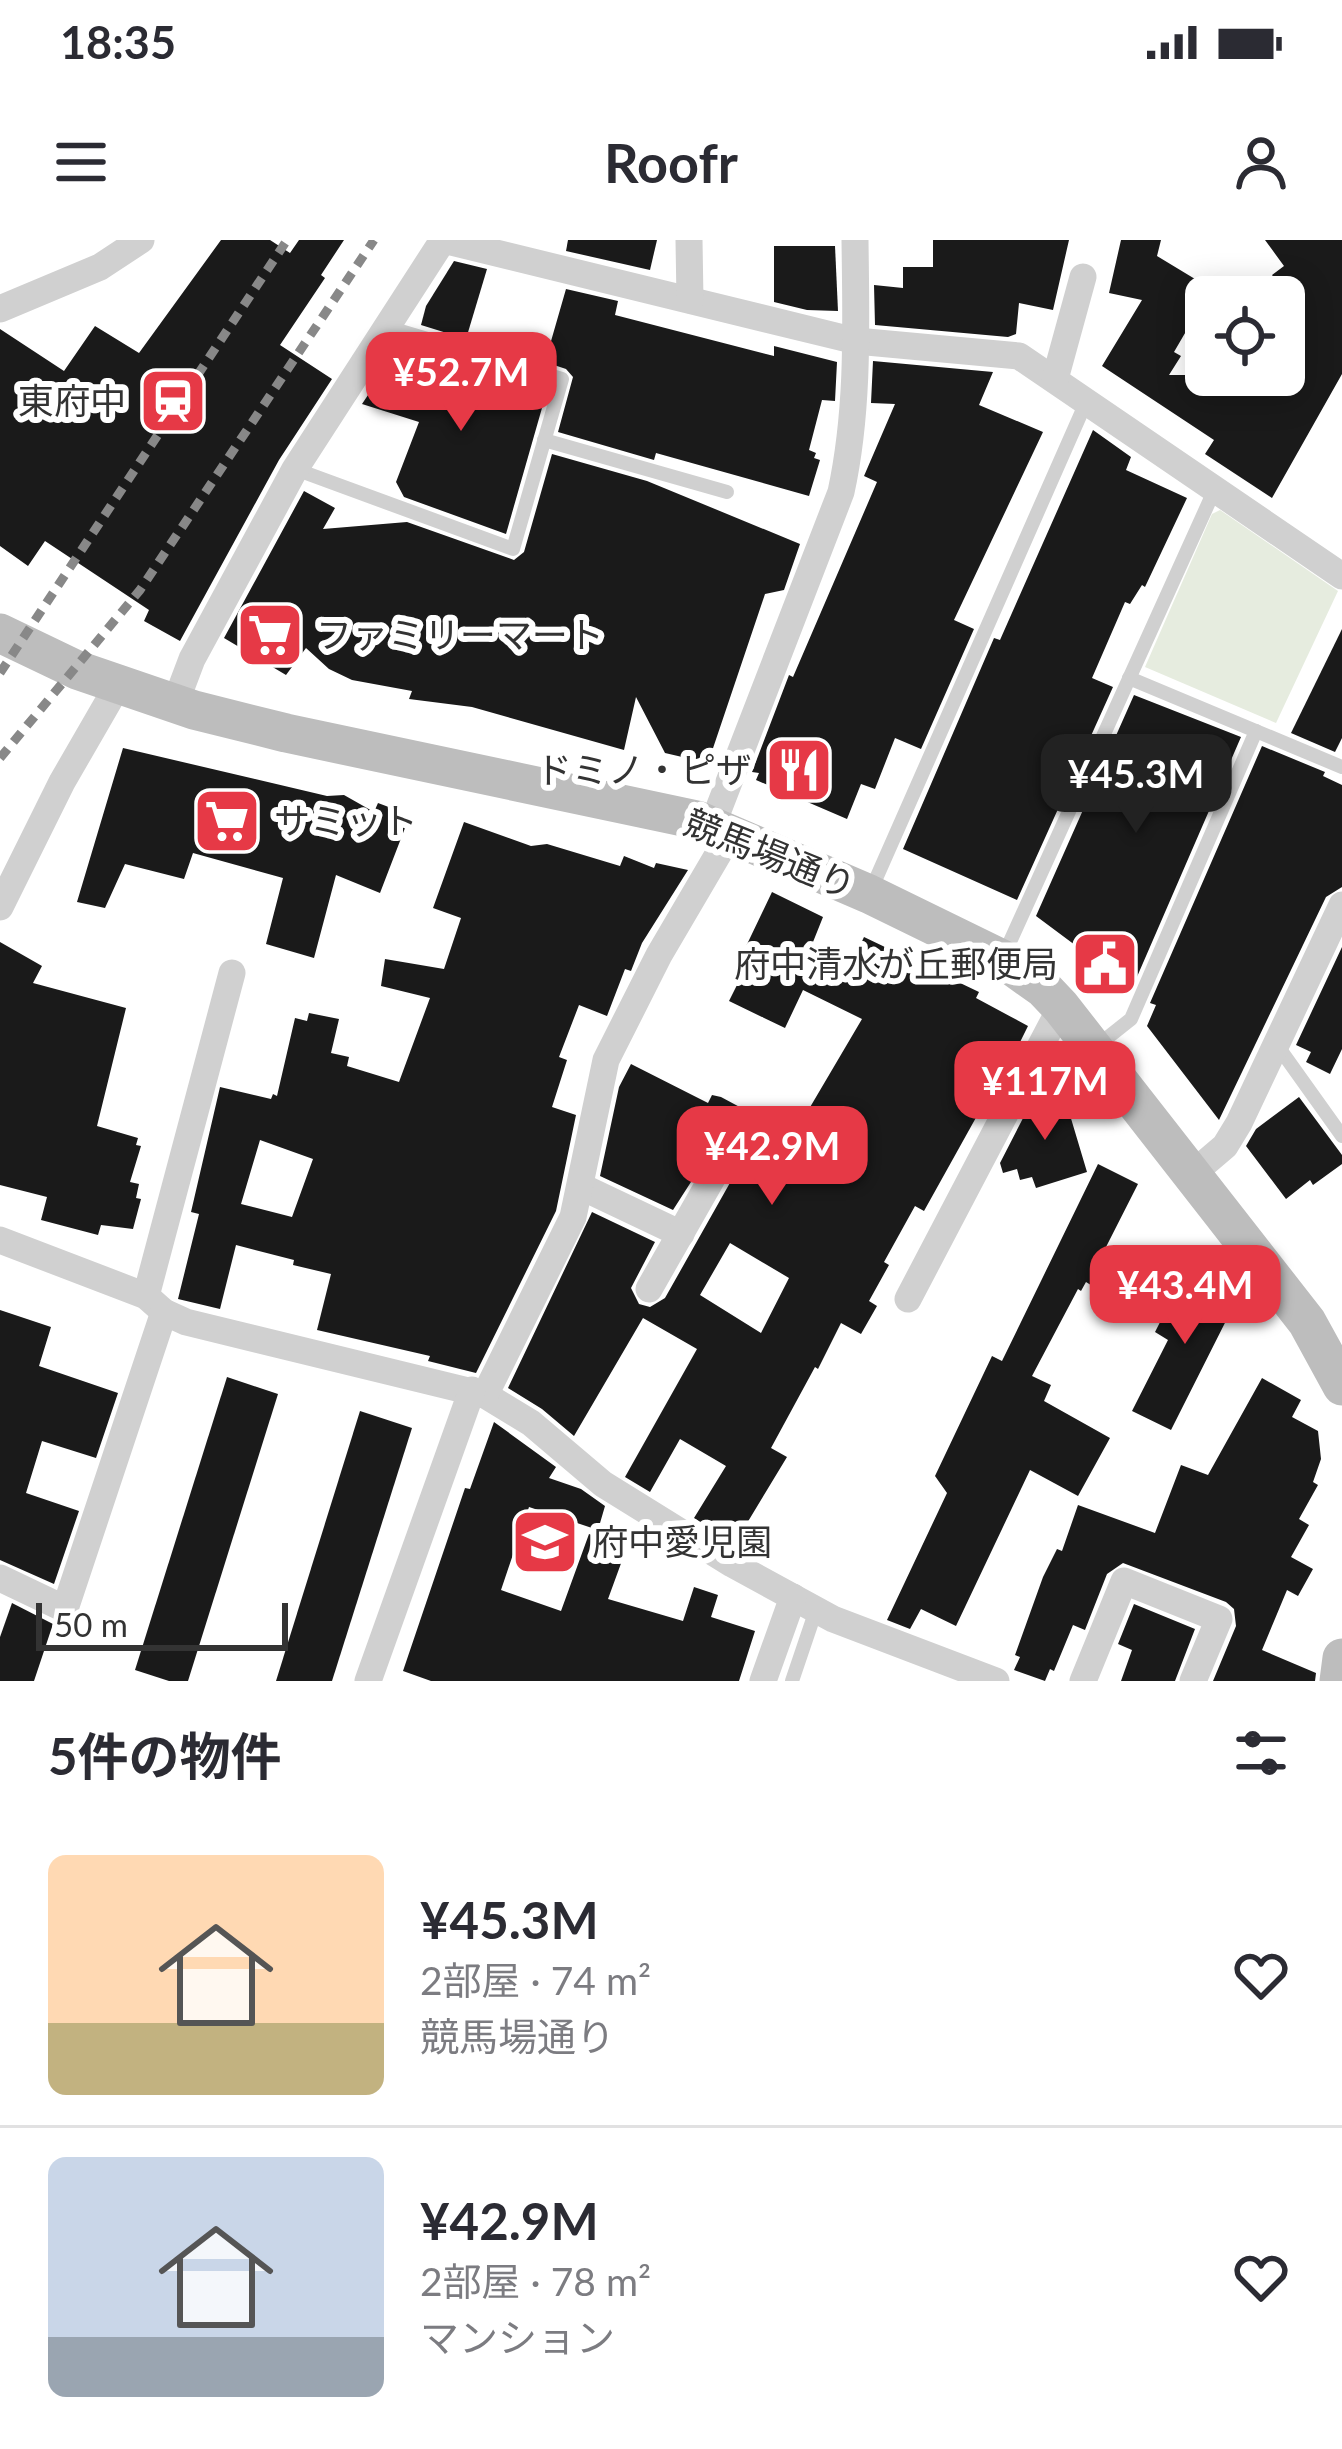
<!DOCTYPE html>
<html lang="ja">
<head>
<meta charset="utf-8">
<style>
	:root { --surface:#fff; --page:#f7f7f7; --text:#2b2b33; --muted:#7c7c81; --line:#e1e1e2; --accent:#e63946 }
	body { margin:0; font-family:Lato,"Noto Sans JP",sans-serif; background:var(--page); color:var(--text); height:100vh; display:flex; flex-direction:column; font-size:45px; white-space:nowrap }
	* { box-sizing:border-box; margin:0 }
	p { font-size:39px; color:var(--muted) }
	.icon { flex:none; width:66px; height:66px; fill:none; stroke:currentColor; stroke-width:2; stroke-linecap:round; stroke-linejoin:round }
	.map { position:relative; height:1441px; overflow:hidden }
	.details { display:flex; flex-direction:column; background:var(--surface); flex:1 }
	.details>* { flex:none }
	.tools { position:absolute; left:1185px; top:36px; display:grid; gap:24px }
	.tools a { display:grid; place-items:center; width:120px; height:120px; border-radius:18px; background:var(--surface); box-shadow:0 6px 30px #0003; font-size:60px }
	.scale { position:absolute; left:36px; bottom:30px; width:252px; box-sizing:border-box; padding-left:12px; border:6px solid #333; border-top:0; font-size:33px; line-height:42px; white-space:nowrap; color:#333; -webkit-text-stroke:9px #fff; paint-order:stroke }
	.price { position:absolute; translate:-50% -102px; padding:0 27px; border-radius:24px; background:var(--accent); color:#fff; font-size:39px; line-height:78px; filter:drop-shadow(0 3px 6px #0008) }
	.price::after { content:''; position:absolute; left:50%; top:72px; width:36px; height:27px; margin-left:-18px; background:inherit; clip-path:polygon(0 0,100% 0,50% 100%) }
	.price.active { background:#222; color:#fff }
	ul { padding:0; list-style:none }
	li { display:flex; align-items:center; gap:36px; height:300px; padding:0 48px }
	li+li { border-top:3px solid var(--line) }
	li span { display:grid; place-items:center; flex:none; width:336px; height:240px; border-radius:18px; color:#555 }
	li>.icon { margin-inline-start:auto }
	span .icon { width:144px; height:144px; fill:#fffc; stroke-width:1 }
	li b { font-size:51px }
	h2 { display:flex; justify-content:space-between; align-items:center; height:144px; padding:0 48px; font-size:51px }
	.status { display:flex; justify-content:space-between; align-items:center; height:84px; padding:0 60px; background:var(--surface); direction:ltr }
	.status svg { height:33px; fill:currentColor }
	header { display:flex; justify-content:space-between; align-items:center; height:156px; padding:0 48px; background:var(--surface); font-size:54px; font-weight:700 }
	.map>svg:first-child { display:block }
</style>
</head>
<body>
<div class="status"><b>18:35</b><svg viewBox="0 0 49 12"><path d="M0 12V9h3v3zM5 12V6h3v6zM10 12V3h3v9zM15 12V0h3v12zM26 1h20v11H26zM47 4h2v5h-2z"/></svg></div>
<header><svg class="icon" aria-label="menu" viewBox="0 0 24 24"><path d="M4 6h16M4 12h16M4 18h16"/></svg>Roofr<svg class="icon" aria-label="person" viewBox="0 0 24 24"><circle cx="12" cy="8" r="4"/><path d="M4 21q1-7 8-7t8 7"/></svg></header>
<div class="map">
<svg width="1342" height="1441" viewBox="0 0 1342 1441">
	<rect width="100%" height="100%" fill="#fff"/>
	<path fill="#e6ecdf" d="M 1220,270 L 1338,351 L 1276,483 L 1145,427 L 1212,274 Z"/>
	<g fill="#1a1a1a" fill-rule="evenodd">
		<path d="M 221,0 L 270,0 L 290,13 L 299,0 L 344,0 L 321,35 L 325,38 L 280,105 L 332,139 L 279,220 L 180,401 L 144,381 L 149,370 L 45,301 L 28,326 L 0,306 L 0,89 L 64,131 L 95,86 L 139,113 Z"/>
		<path d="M 568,0 L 657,0 L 650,30 L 566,11 Z"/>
		<path d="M 933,0 L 1069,0 L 1053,70 L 1019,63 L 1016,94 L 1008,97 L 875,85 L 874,45 L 903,48 L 903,27 L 933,27 Z"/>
		<path d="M 1121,0 L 1161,0 L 1157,16 L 1195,39 L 1190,47 L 1206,57 L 1174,112 L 1181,116 L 1169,135 L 1284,135 L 1284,52 L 1272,35 L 1284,26 L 1265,0 L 1342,0 L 1342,134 L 1272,258 L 1205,214 L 1214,200 L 1102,126 L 1142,60 L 1109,53 Z"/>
		<path d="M 774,6 L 835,6 L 838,71 L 807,70 L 774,62 Z"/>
		<path d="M 454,21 L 487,29 L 466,99 L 421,85 L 426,66 Z"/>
		<path d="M 566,49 L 618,61 L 615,75 L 774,116 L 774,106 L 837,122 L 835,161 L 822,160 L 809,210 L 816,213 L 814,218 L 820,220 L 809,256 L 656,213 L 654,220 L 558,192 L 573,137 L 566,129 L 545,122 Z"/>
		<path d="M 408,105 L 538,150 L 540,144 L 548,147 L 506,294 L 404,257 L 396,242 L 419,182 L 362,164 L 396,113 Z"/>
		<path d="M 873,121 L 993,132 L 979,165 L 1043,192 L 954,380 L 974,389 L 921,509 L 895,498 L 875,549 L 861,544 L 847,579 L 756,540 L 759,533 L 752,532 L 789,435 L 793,437 L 877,242 L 864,236 L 895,164 L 871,163 Z"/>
		<path d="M 1093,190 L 1131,217 L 1126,230 L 1187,258 L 1145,347 L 1142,345 L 1130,364 L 1125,362 L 1102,415 L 1092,438 L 1113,447 L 1017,660 L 903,609 L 994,398 L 1000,400 Z"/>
		<path d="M 552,214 L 647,241 L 800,304 L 784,350 L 765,354 L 708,523 L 665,513 L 636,457 L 624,510 L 472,467 L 409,459 L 412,451 L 352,440 L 329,429 L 306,408 L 286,435 L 224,398 L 304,251 L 335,268 L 323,289 L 407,282 L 514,320 L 524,312 Z"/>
		<path d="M 1342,389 L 1342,498 L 1335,512 L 1291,493 Z"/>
		<path d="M 1134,455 L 1241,497 L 1130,753 L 1113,745 L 1083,711 L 1036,676 Z"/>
		<path d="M 1262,506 L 1325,532 L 1323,536 L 1342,545 L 1342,647 L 1326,657 L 1219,880 L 1147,786 L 1156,765 L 1150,763 Z"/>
		<path d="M 123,508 L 327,556 L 344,555 L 374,572 L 378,563 L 410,575 L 380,653 L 336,635 L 314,718 L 266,704 L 283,638 L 193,613 L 184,639 L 125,624 L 105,668 L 77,662 Z"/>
		<path d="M 464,582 L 531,606 L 547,604 L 620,626 L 624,616 L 654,628 L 656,623 L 688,630 L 642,703 L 631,731 L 625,729 L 607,776 L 579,765 L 559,817 L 567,820 L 552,867 L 576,875 L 556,971 L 476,1133 L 428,1121 L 430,1116 L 317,1090 L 331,1034 L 293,1025 L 294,1020 L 236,1005 L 220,1069 L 178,1059 L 199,974 L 191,972 L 220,847 L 271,859 L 273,854 L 277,856 L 295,778 L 307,781 L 309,773 L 339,779 L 331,813 L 349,817 L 347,826 L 399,842 L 430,758 L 381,746 L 385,719 L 444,729 L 461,678 L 433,668 ZM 260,900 L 313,919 L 292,977 L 241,964 Z"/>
		<path d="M 772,652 L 823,677 L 805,722 L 844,739 L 864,697 L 979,752 L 976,758 L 1028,786 L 985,873 L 983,865 L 924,971 L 915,966 L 884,1022 L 889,1025 L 869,1061 L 877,1066 L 861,1094 L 841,1083 L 818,1129 L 815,1127 L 771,1208 L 787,1217 L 735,1303 L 694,1278 L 726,1226 L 680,1199 L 650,1252 L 625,1237 L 697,1109 L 643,1078 L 574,1196 L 542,1169 L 508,1148 L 592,972 L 655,1002 L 631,1048 L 639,1064 L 650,1067 L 665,1058 L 731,941 L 733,932 L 725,918 L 707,917 L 673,970 L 600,936 L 619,847 L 631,824 L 708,863 L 712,855 L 721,857 L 762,879 L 765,874 L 796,891 L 862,779 L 803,750 L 785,788 L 729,761 L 747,725 L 739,721 ZM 730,1003 L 789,1038 L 761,1093 L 700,1055 Z"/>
		<path d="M 0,702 L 42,726 L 33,743 L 126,768 L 97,886 L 138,898 L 136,905 L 141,906 L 130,942 L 139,944 L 136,958 L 141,959 L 133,989 L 101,985 L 98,995 L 41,980 L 47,957 L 0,945 Z"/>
		<path d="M 1342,707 L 1342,809 L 1330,834 L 1306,822 L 1311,812 L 1296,805 Z"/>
		<path d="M 1048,847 L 1051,858 L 1064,855 L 1087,932 L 1036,948 L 1032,937 L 1020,940 L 1017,929 L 1003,933 L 1000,923 L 1037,851 Z"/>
		<path d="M 1299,857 L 1342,915 L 1342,924 L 1313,945 L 1310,940 L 1286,959 L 1246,906 L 1256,889 Z"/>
		<path d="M 1098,924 L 1138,944 L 1106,1007 L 1115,1011 L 1094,1047 L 1086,1042 L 1081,1051 L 1078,1049 L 1032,1136 L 1051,1145 L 1044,1161 L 1110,1198 L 1078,1256 L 1030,1230 L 956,1386 L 921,1369 L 910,1389 L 887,1380 L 947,1253 L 935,1236 L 992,1116 L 1002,1121 Z"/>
		<path d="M 1201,1033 L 1240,1053 L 1171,1190 L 1132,1171 L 1168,1100 L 1155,1092 L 1181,1041 L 1194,1047 Z"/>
		<path d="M 0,1070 L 51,1087 L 39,1126 L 118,1153 L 96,1218 L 42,1201 L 26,1253 L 79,1271 L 54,1344 L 0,1320 Z"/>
		<path d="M 227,1137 L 278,1154 L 188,1441 L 169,1441 L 135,1430 Z"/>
		<path d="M 1262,1138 L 1301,1160 L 1292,1177 L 1318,1191 L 1321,1219 L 1313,1242 L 1318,1245 L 1299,1279 L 1309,1285 L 1291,1317 L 1313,1329 L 1298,1356 L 1287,1350 L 1262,1410 L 1316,1433 L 1315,1441 L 1213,1441 L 1236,1386 L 1234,1369 L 1226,1362 L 1123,1323 L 1107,1334 L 1085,1390 L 1073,1385 L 1054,1431 L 1050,1429 L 1045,1441 L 1014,1430 L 1020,1417 L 1015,1415 L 1043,1337 L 1057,1309 L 1062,1311 L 1078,1265 L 1155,1293 L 1181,1225 L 1208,1235 Z"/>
		<path d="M 360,1171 L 412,1188 L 332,1441 L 276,1441 Z"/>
		<path d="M 494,1182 L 556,1227 L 549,1238 L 581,1249 L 605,1266 L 598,1290 L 529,1267 L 501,1350 L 561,1371 L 589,1294 L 627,1307 L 608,1359 L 683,1381 L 694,1347 L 718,1355 L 711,1377 L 755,1391 L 739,1441 L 431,1441 L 403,1431 L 465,1248 L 470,1249 Z"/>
		<path d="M 12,1363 L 53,1384 L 34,1441 L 0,1441 L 0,1397 Z"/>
		<path d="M 1134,1364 L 1195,1389 L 1175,1441 L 1121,1441 L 1132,1410 L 1118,1404 Z"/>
	</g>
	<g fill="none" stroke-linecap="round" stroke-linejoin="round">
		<g stroke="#d0d0d0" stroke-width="14">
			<path d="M 544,200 L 727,252"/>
			<path d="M 295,229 L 513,309 L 562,139 L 387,87"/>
			<path d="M 1129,438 L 1342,527"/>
			<path d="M 871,650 L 1087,160"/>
			<path d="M 1004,715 L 1214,251"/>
			<path d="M 1277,805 L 1342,896"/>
			<path d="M 1097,806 L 1131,779 L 1256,491"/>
			<path d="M 792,1441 L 816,1370"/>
		</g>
		<g stroke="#d0d0d0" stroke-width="27">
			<path d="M 443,0 L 856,101 L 1019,116 L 1342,336"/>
			<path d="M 689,0 L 690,60"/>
			<path d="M 0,69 L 100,27 L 141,0"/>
			<path d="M 1055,139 L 1083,37"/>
			<path d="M 175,464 L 192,419 L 295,229 L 443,0"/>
			<path d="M 712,586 L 841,252 C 859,169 856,84 855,0"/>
			<path d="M 0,667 L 62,542 L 118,445"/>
			<path d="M 1191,935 L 1225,906 L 1239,883 L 1342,665"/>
			<path d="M 582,947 L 681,994"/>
			<path d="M 0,1000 L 146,1056 L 164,1072 L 186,1082 L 485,1155 L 531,1183 L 603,1244 L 732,1324 L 833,1379 L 996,1441"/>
			<path d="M 649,1049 L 715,933"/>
			<path d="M 146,1056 L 232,733"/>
			<path d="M 908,1059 L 1061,767"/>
			<path d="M 485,1155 L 573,977 L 606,820 L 659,715 L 730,594"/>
			<path d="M 0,1338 L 65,1369 L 164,1072"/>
			<path d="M 368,1441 L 472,1150"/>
			<path d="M 763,1441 L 793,1357"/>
			<path d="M 1083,1441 L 1124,1341 L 1219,1379 L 1193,1441"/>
		</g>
		<g stroke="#bdbdbd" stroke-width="39">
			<path d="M 0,393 L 77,430 L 194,470 L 286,493 L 697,580 L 869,654 L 1002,719 L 1044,749 L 1061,767 L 1307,1082 L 1342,1146"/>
			<path d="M 1339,1441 L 1342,1418"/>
		</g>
		<g stroke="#888" stroke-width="9" stroke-dasharray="12 9" stroke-linecap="butt">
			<path d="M 0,433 L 287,0"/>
			<path d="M 0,518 L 140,350 L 374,0"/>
		</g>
	</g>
	<defs>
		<g id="station-square" transform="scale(3.45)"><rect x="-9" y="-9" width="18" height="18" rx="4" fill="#e63946" stroke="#fff"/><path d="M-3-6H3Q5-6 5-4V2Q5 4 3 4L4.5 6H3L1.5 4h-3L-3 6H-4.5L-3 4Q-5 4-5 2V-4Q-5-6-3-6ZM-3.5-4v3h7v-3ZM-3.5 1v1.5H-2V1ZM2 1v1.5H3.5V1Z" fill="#fff"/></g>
		<g id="supermarket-square" transform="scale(3.45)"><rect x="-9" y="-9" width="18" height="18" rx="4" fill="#e63946" stroke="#fff"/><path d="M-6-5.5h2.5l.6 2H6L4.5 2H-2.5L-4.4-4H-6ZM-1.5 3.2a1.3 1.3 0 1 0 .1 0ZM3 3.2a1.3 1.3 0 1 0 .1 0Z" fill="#fff"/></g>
		<g id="restaurant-square" transform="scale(3.45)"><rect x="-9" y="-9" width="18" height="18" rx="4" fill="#e63946" stroke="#fff"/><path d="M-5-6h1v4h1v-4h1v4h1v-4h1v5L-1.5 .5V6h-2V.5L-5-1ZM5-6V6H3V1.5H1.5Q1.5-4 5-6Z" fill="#fff"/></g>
		<g id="civic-square" transform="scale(3.45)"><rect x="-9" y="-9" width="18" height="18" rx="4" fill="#e63946" stroke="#fff"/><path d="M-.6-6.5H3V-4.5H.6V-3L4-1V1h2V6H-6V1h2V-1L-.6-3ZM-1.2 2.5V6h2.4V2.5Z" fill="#fff"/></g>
		<g id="school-square" transform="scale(3.45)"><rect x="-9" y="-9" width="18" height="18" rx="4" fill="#e63946" stroke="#fff"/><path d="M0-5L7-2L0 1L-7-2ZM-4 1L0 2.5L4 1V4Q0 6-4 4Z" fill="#fff"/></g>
	</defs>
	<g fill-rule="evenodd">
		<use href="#station-square" x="173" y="161"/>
		<use href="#supermarket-square" x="270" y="395"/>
		<use href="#restaurant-square" x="799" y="530"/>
		<use href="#supermarket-square" x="227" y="581"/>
		<use href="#civic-square" x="1105" y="724"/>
		<use href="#school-square" x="545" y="1302"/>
	</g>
	<g text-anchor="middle" stroke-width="12" stroke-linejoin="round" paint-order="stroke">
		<g font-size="36" fill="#333" stroke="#fff" text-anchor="end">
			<text x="126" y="174">東府中</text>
			<text x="316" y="408" text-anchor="start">ファミリーマート</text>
			<text x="752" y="543">ドミノ・ピザ</text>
			<text x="274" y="594" text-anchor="start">サミット</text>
			<text x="1058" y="737">府中清水が丘郵便局</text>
			<text x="592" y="1315" text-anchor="start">府中愛児園</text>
		</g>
		<g font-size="36" fill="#333" stroke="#fff">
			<text transform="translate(770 614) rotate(22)" y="13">競馬場通り</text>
		</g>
	</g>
</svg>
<div class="tools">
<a><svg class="icon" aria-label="locate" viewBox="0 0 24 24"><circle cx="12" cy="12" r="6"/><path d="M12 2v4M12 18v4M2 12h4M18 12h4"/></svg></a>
</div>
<div class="scale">50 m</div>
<b class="price" style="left:461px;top:194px">¥52.7M</b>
<b class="price active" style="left:1136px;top:596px">¥45.3M</b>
<b class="price" style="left:1045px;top:903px">¥117M</b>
<b class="price" style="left:772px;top:968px">¥42.9M</b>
<b class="price" style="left:1185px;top:1107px">¥43.4M</b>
</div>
<section class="details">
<h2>5件の物件<svg class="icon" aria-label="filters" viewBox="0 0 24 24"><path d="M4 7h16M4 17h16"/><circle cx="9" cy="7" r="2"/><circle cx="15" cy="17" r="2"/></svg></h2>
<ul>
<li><span style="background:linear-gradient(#ffd9b3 70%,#c2b280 0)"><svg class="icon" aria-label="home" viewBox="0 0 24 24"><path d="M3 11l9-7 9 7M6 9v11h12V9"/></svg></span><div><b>¥45.3M</b><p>2部屋 · 74 m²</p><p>競馬場通り</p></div><svg class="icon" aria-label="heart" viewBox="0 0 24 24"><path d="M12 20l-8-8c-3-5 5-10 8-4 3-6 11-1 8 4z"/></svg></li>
<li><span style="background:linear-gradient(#c9d6e8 75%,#9aa5b1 0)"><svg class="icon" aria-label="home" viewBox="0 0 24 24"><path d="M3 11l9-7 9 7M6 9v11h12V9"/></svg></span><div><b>¥42.9M</b><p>2部屋 · 78 m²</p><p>マンション</p></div><svg class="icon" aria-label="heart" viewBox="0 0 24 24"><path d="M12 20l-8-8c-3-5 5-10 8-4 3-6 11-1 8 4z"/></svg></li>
</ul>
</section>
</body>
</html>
